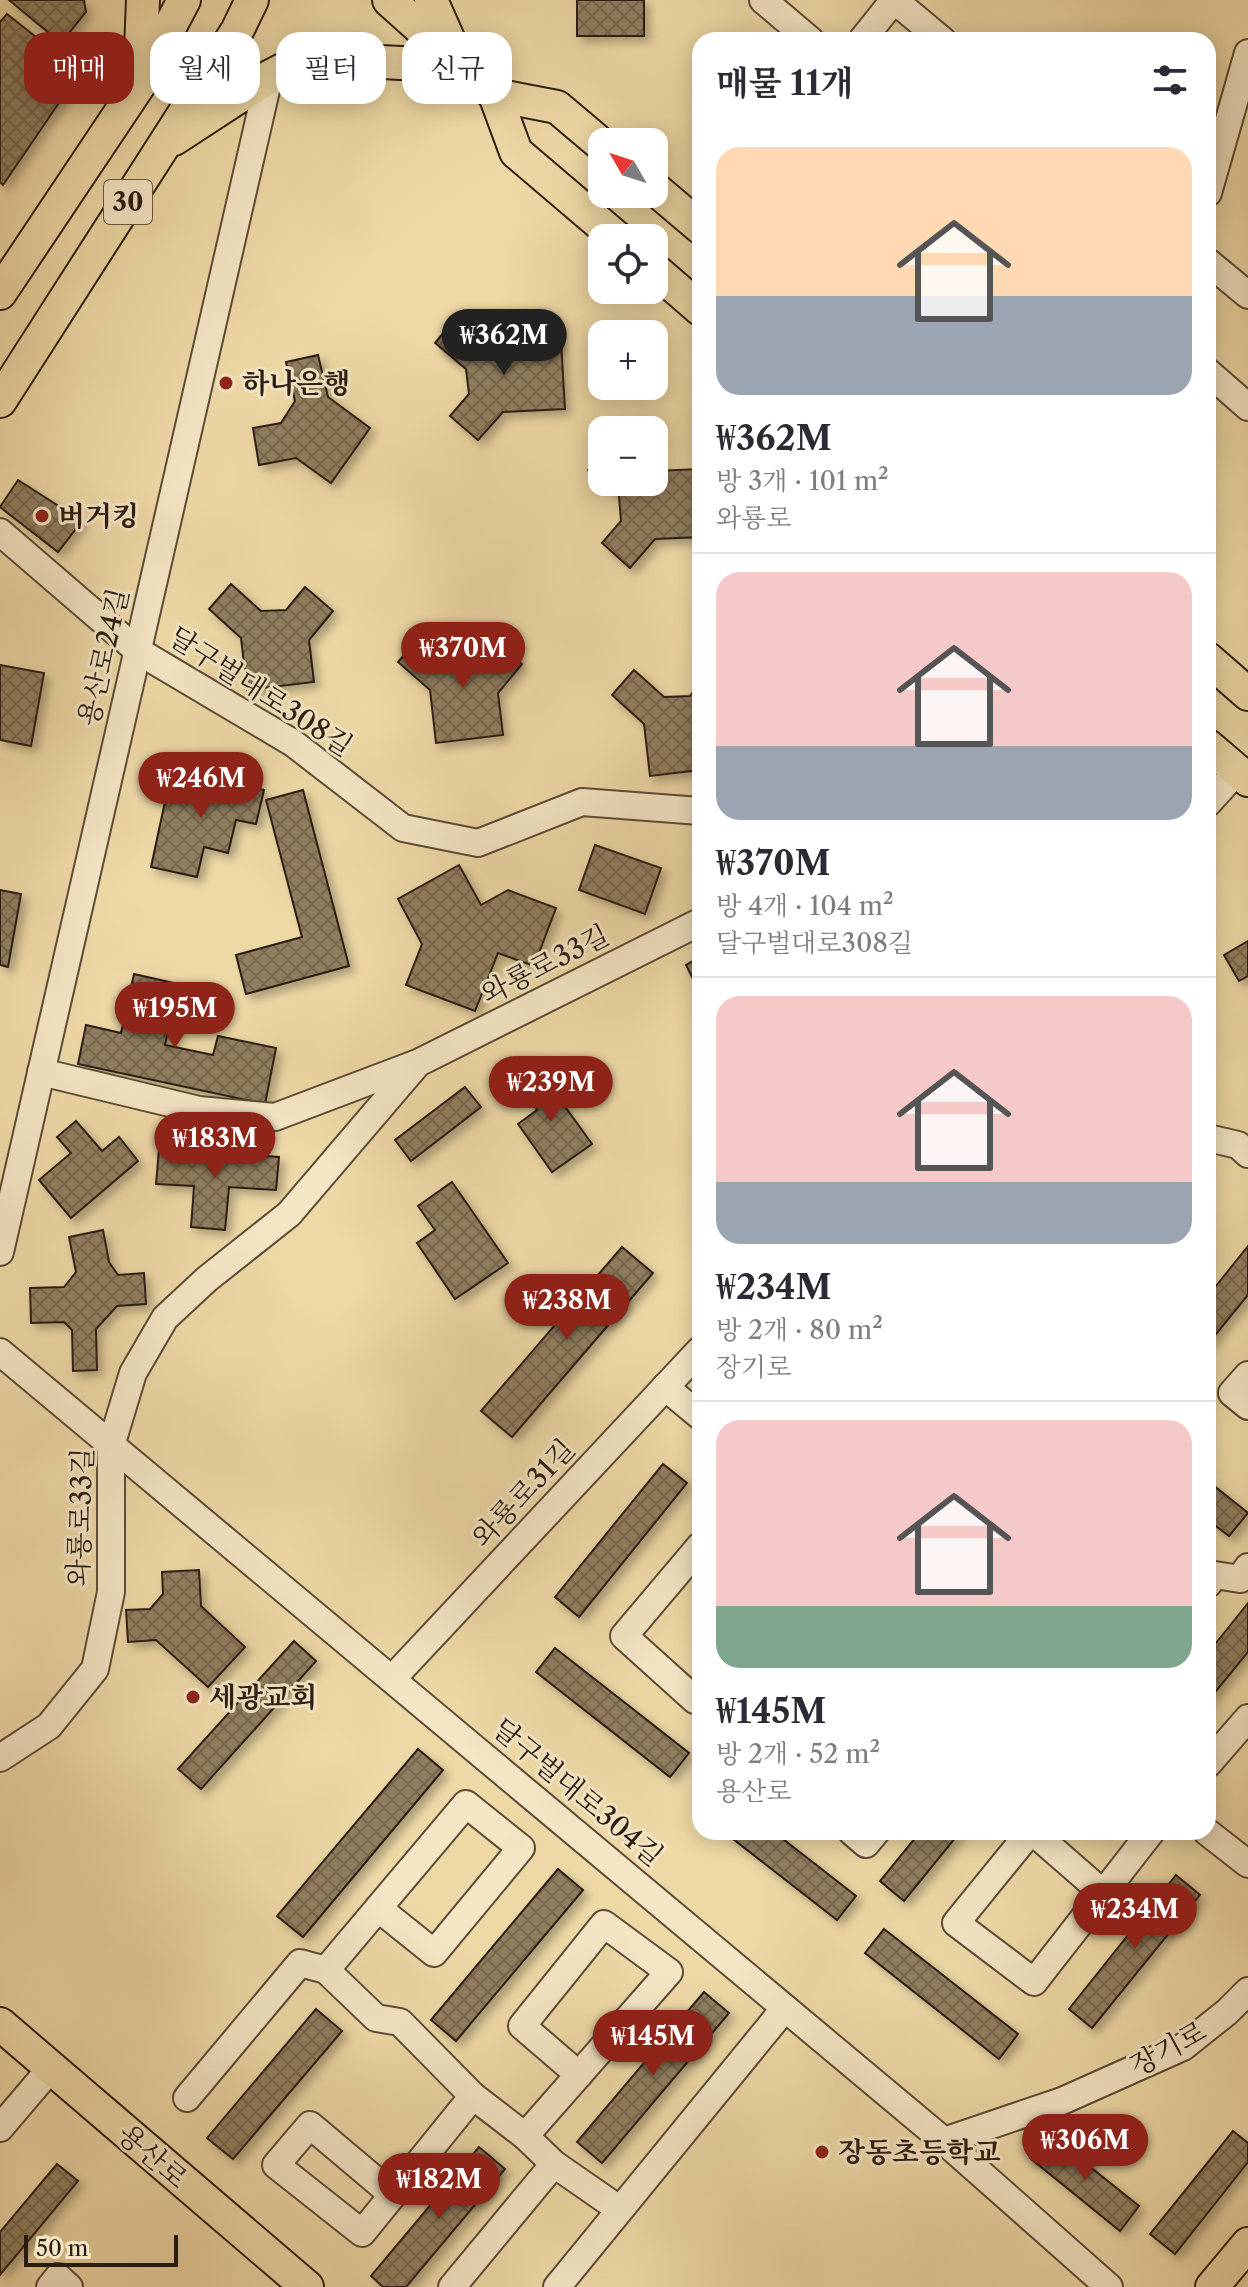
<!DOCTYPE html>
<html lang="ko">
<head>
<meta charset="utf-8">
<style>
	:root { --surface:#fff; --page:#f2f2f3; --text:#2b2b33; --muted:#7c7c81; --line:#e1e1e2; --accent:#8f2418 }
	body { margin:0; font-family:"Libre Caslon Text","Noto Serif KR",serif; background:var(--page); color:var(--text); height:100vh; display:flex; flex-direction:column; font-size:30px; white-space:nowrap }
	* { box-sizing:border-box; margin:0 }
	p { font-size:26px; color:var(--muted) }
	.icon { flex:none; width:44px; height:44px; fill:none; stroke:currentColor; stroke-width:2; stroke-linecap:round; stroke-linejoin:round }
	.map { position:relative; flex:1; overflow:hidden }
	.details { position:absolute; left:692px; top:32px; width:524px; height:1808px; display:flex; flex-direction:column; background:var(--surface); border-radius:24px; box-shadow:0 4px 20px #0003 }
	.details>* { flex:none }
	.banner { position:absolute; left:24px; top:32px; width:548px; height:72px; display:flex; gap:16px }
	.needle { width:52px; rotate:309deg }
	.tools { position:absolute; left:588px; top:128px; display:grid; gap:16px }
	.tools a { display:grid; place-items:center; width:80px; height:80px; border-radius:16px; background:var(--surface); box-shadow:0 4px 20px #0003; font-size:40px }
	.scale { position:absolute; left:24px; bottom:20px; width:154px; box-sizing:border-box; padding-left:8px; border:4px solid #2b1c12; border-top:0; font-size:22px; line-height:28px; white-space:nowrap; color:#2b1c12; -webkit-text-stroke:6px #f4e6c5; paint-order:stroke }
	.price { position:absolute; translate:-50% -68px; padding:0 18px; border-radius:28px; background:var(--accent); color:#fff; font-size:26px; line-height:52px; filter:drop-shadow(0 2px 4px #0008) }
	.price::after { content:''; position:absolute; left:50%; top:48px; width:24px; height:18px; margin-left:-12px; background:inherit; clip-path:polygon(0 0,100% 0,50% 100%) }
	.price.on { background:#222; color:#fff }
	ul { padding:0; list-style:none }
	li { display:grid; align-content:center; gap:16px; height:424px; padding:0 24px }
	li+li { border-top:2px solid var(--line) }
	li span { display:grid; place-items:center; height:248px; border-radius:24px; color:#555 }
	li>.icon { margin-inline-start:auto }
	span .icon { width:144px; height:144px; fill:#fffc; stroke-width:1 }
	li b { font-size:34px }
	h2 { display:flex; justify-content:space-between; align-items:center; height:96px; padding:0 24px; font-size:34px }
	.tag { padding:0 28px; border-radius:24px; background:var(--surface); box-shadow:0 4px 20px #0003; font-size:28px; line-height:72px }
	.tag.on { background:var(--accent); color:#fff }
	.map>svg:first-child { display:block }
</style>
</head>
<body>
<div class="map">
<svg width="1248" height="2287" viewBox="0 0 1248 2287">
	<defs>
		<pattern id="building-cross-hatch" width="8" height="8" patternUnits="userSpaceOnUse" patternTransform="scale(2)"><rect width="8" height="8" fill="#907e5f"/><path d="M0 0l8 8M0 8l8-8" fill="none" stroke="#76664d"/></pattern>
		<filter id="shadow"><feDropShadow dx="5.5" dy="5.5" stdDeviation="4" flood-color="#0004"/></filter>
	</defs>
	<rect width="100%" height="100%" fill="#eed9a6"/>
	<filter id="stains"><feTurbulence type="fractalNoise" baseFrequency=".0025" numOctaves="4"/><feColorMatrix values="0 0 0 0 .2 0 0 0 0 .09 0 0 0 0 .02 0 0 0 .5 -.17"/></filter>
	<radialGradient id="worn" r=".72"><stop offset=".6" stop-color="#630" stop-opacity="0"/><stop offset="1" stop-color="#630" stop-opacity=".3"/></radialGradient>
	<g fill="url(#building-cross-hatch)" stroke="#2b1c12" stroke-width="2" filter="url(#shadow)">
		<path d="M 9,0 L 84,0 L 86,12 L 61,43 Z"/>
		<rect x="577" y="0" width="67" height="36"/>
		<path d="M 7,14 L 80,72 L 3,185 L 0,182 L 0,22 Z"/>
		<path d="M 456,318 L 490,345 L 561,341 L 565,409 L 503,412 L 478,440 L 450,416 L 469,394 L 466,369 L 435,343 Z"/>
		<path d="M 318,355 L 328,397 L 370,428 L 331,483 L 296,458 L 259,465 L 253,428 L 281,423 L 295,401 L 286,362 Z"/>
		<path d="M 602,453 L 602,482 L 654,482 L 654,471 L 700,469 L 700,537 L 655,539 L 630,568 L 602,543 L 621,521 L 619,496 L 588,470 Z"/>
		<path d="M 18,480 L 82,521 L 58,552 L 0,507 Z"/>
		<path d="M 231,584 L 261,611 L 286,610 L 305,587 L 333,611 L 309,640 L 314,682 L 247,690 L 241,638 L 209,609 Z"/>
		<path d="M 420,637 L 450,664 L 475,663 L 494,640 L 522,664 L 498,693 L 503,735 L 436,743 L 430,690 L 398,662 Z"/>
		<path d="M 0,665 L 44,673 L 31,746 L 0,740 Z"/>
		<path d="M 634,670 L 664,697 L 690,696 L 700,683 L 700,770 L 650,776 L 644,724 L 612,695 Z"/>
		<path d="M 172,769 L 264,790 L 256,824 L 236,820 L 228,853 L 204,847 L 197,877 L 151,867 Z"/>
		<path d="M 303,790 L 349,966 L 246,994 L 236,955 L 302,937 L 266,800 Z"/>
		<path d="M 595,845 L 661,868 L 645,914 L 579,890 Z"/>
		<path d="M 459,865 L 481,905 L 508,890 L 556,908 L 534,966 L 498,953 L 475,1011 L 406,985 L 422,944 L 398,899 Z"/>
		<path d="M 0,890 L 21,894 L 8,967 L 0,965 Z"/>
		<path d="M 1248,941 L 1248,976 L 1239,981 L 1224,955 Z"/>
		<path d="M 700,957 L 700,993 L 686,965 Z"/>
		<path d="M 134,974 L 178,984 L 165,1045 L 213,1055 L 218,1036 L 276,1048 L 265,1104 L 78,1064 L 86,1025 L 121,1033 Z"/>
		<path d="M 538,1069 L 592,1144 L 552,1172 L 518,1124 L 537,1110 L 518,1083 Z"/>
		<path d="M 465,1087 L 481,1107 L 411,1161 L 395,1140 Z"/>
		<path d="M 76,1121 L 102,1151 L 119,1137 L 138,1161 L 71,1218 L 39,1180 L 71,1153 L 57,1137 Z"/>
		<path d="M 159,1149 L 279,1157 L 276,1190 L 229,1187 L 225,1230 L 191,1227 L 194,1186 L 156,1184 Z"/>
		<path d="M 452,1182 L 508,1263 L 455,1299 L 417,1243 L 435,1230 L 418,1206 Z"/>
		<path d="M 103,1230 L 109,1262 L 118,1275 L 144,1273 L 146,1304 L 117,1306 L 96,1329 L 97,1370 L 73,1371 L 72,1330 L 64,1322 L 31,1323 L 30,1288 L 64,1287 L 76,1272 L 69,1237 Z"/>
		<path d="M 1248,1246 L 1248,1295 L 1208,1344 L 1208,1296 Z"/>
		<path d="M 622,1247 L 653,1273 L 512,1437 L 481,1411 Z"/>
		<path d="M 663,1464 L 687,1483 L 579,1617 L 555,1597 Z"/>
		<path d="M 1208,1481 L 1248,1513 L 1229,1536 L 1208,1520 Z"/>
		<path d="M 199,1570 L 201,1606 L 245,1647 L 208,1687 L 156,1640 L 128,1642 L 126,1610 L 150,1609 L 163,1594 L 162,1572 Z"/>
		<path d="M 1248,1603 L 1248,1652 L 1208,1701 L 1208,1653 Z"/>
		<path d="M 294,1641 L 316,1661 L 201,1789 L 178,1769 Z"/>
		<path d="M 555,1648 L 689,1753 L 670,1777 L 536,1672 Z"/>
		<path d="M 418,1749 L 443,1770 L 303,1937 L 277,1916 Z"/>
		<path d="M 724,1832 L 774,1832 L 856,1896 L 837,1920 Z"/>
		<path d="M 920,1832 L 960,1832 L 904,1901 L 880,1881 Z"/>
		<path d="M 558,1869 L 583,1890 L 456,2041 L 431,2020 Z"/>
		<path d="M 1176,1875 L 1200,1895 L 1092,2028 L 1069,2009 Z"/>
		<path d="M 884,1929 L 1018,2034 L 999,2059 L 865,1953 Z"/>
		<path d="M 704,1992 L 729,2013 L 602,2163 L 577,2142 Z"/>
		<path d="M 316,2009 L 342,2031 L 233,2159 L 207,2138 Z"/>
		<path d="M 1233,2131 L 1248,2143 L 1248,2162 L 1175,2254 L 1150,2234 Z"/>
		<path d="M 1049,2134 L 1139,2206 L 1120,2231 L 1030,2158 Z"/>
		<path d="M 479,2147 L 505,2169 L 406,2287 L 383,2287 L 371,2276 Z"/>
		<path d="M 57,2164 L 78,2181 L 0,2275 L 0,2232 Z"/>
	</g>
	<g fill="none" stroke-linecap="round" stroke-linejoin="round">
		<g stroke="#5c4b37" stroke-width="30">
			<g id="minor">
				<path d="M 763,0 L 810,40"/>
				<path d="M 894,0 L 942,40"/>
				<path d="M 862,40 L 894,0"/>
				<path d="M 1208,193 L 1248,53"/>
				<path d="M 1208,262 L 1248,295"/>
				<path d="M 1208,372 L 1248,407"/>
				<path d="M 0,532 L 138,651 L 293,743 L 403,828 L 478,843 L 582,802 L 700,811"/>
				<path d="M 1208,803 L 1237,771"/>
				<path d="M 41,1072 L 199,1110 L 275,1117 L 415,1064"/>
				<path d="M 1208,1138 L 1238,1145 L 1248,1154"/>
				<path d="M 0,1252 L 269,77"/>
				<path d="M 0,1352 L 944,2141 L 1109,2287"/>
				<path d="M 1248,1375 L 1232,1393 L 1248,1406"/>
				<path d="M 665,1387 L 700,1416"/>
				<path d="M 700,1546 L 624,1636 L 695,1700 L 700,1694"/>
				<path d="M 1208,1584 L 1215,1575 L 1240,1579 L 1248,1567"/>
				<path d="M 392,1679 L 700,1350"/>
				<path d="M 0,1758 L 49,1726 L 95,1669 L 111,1592 L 111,1446 L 133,1373 L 165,1318 L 207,1279 L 289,1214 L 418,1063 L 700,922"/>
				<path d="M 1208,1764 L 1248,1718"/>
				<path d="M 852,1832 L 866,1844 L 876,1832"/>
				<path d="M 1030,1832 L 956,1923 L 1034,1982 L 1151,1832"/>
				<path d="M 1033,1832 L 1103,1893"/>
				<path d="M 1207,1832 L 1248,1864"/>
				<path d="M 326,1970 L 466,1804 L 521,1848 L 434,1953 L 378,1908"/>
				<path d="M 187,2098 L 300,1963 L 326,1970 L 376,2018 L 400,2022 L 473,2096 L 525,2136 L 554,2164 L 619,2209"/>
				<path d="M 0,2128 L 51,2068"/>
				<path d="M 525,2136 L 669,1972 L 604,1924 L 522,2026 L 579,2075"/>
				<path d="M 944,2141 L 1062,2101 L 1183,2047 L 1227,2012 L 1248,1991"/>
				<path d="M 393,2195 L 310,2125 L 276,2165 L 362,2233 L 473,2096"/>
				<path d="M 50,2287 L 58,2277 L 69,2287"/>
				<path d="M 452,2287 L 554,2164"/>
				<path d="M 557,2287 L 785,2008"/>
			</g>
		</g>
		<g stroke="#2b1c12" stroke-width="36">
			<g id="major">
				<path d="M 389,0 L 495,95 L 557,107 L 602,145"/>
				<path d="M 431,0 L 454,52"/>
				<path d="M 140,73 L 143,0"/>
				<path d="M 495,95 L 516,152 L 617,238"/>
				<path d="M 174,139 L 269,77 L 294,64 L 321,59 L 461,66"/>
				<path d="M 654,188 L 700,227"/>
				<path d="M 654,269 L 700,309"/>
				<path d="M 0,293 L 139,85 L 184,0"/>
				<path d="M 0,401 L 237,31 L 252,0"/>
				<path d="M 1208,659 L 1248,694"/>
				<path d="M 1208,746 L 1248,780"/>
				<path d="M 0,2024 L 307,2287"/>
				<path d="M 1212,2287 L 1248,2244"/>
			</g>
		</g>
		<use href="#minor" stroke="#f4e6c5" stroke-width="26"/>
		<use href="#major" stroke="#eed9a6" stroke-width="32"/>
	</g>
	<g fill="#8f2418" stroke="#f4e6c5" stroke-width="3">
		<circle cx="226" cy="383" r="8"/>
		<circle cx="42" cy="516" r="8"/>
		<circle cx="193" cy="1697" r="8"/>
		<circle cx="822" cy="2152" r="8"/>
	</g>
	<g text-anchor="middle" stroke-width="6" stroke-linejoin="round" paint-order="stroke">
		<rect fill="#f4e6c5" stroke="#675948" stroke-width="2" x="104" y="180" width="48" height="44" rx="6"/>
		<g font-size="26" font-weight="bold" fill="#2b1c12">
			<text x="128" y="211">30</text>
		</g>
		<g font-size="28" font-weight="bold" fill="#2b1c12" stroke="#f4e6c5" text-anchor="start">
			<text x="242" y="393">하나은행</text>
			<text x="58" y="526">버거킹</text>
			<text x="209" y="1707">세광교회</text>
			<text x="838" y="2162">장동초등학교</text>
		</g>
		<g font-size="28" fill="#2b1c12" stroke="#f4e6c5">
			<text transform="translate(103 657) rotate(-77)" y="10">용산로24길</text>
			<text transform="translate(261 691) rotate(33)" y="10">달구벌대로308길</text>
			<text transform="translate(545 964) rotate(-27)" y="10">와룡로33길</text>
			<text transform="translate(523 1493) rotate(-47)" y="10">와룡로31길</text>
			<text transform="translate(80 1517) rotate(-88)" y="10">와룡로33길</text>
			<text transform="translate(578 1792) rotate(40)" y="10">달구벌대로304길</text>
			<text transform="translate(1168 2048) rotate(-29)" y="10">장기로</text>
			<text transform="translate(153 2156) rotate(41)" y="10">용산로</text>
		</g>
	</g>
	<rect width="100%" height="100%" filter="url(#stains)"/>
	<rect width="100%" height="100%" fill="url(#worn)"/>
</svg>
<div class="tools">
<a><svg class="needle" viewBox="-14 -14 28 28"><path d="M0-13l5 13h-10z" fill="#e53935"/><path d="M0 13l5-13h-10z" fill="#7c7c81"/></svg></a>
<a><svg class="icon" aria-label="locate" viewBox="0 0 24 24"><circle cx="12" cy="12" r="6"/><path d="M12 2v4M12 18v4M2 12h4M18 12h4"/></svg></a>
<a>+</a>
<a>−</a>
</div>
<div class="scale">50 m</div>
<b class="price on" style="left:504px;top:377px">₩362M</b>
<b class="price" style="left:463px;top:690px">₩370M</b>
<b class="price" style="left:201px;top:820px">₩246M</b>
<b class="price" style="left:175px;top:1050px">₩195M</b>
<b class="price" style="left:551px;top:1124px">₩239M</b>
<b class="price" style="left:215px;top:1180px">₩183M</b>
<b class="price" style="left:567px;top:1342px">₩238M</b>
<b class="price" style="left:1135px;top:1951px">₩234M</b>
<b class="price" style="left:653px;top:2078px">₩145M</b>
<b class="price" style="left:1085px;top:2182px">₩306M</b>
<b class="price" style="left:439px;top:2221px">₩182M</b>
<div class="banner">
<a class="tag on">매매</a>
<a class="tag">월세</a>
<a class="tag">필터</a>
<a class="tag">신규</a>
</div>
<section class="details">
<h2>매물 11개<svg class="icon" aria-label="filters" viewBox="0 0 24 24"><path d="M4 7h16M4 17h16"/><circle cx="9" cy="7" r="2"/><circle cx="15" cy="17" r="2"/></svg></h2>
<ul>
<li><span style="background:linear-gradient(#ffd9b3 60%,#9aa5b1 0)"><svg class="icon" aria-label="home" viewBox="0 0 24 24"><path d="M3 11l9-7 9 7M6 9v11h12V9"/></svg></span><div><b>₩362M</b><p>방 3개 · 101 m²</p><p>와룡로</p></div></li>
<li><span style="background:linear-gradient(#f6c9c9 70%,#9aa5b1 0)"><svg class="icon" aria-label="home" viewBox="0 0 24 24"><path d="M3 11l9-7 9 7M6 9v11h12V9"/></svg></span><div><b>₩370M</b><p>방 4개 · 104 m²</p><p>달구벌대로308길</p></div></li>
<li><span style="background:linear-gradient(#f6c9c9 75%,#9aa5b1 0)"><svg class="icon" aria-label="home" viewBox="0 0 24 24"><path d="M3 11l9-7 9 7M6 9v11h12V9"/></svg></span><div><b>₩234M</b><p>방 2개 · 80 m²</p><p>장기로</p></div></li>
<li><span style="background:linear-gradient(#f6c9c9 75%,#7fa58c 0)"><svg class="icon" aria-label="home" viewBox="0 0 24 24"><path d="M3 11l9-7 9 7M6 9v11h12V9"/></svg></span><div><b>₩145M</b><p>방 2개 · 52 m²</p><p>용산로</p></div></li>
</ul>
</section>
</div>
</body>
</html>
